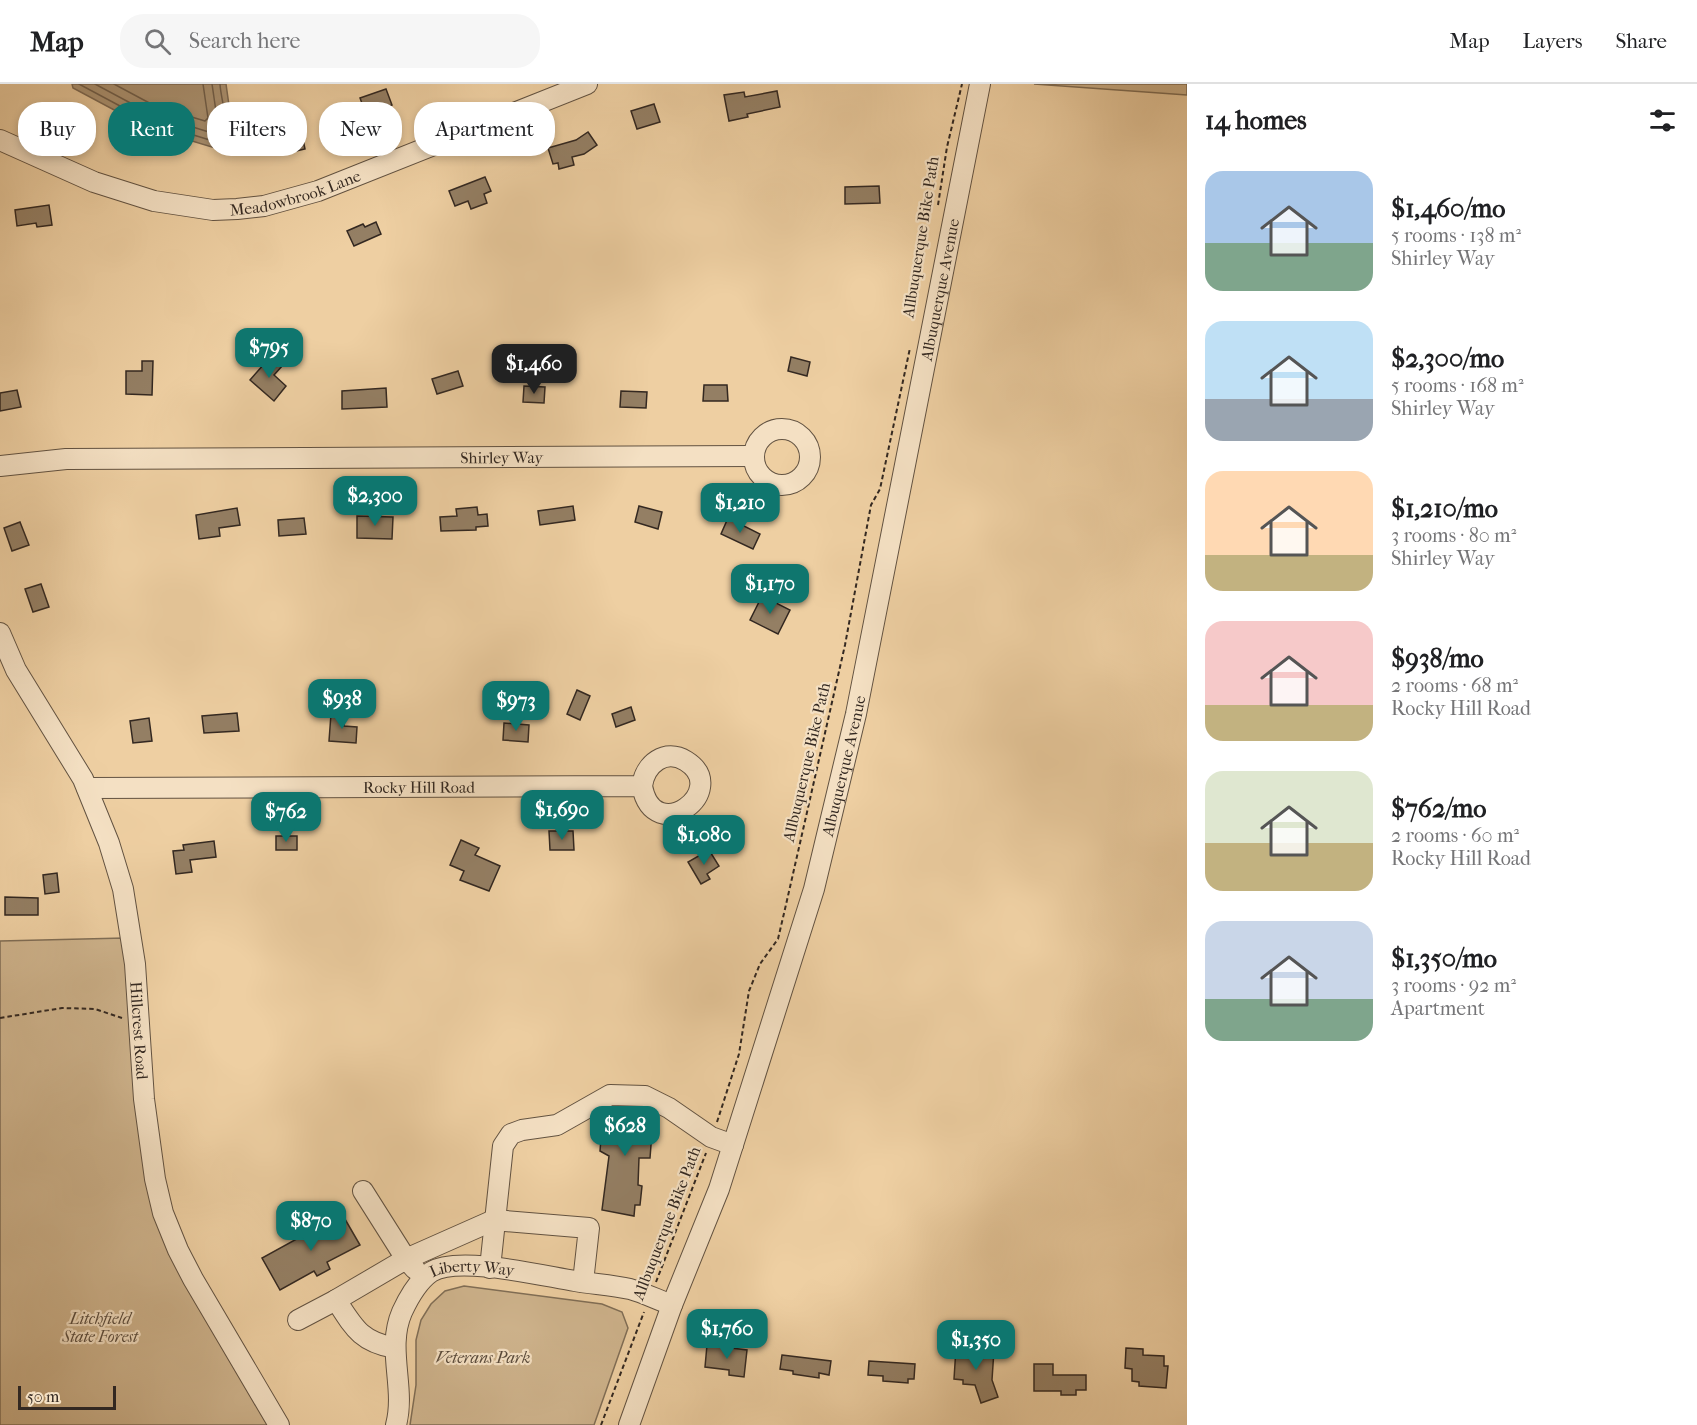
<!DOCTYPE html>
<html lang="en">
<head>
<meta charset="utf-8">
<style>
	:root { --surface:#fff; --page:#f6f6f6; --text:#202124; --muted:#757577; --line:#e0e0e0; --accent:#0f766e }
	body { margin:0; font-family:"IM FELL French Canon",serif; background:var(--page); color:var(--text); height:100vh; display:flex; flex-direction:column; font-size:22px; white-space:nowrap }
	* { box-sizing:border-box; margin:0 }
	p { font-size:20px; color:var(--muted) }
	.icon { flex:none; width:33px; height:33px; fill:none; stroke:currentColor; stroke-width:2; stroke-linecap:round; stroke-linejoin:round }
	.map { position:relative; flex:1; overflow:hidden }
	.sheet { display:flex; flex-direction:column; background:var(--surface); width:510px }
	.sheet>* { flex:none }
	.guide { position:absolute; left:18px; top:18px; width:570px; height:54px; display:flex; gap:12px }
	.scale { position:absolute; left:18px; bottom:15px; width:98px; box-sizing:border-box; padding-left:6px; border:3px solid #332821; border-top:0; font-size:16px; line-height:21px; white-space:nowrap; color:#332821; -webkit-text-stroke:4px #f4e0c3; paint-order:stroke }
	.price { position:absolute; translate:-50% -51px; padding:0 14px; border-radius:12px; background:var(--accent); color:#fff; font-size:20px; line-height:39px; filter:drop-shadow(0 2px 3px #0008) }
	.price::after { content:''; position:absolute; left:50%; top:36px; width:18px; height:14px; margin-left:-9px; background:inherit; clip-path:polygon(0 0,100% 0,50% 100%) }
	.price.active { background:#222; color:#fff }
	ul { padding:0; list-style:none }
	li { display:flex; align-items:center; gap:18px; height:150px; padding:0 18px }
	li span { display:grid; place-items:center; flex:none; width:168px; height:120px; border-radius:18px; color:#555 }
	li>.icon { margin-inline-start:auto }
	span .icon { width:72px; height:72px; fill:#fffc; stroke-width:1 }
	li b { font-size:26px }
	h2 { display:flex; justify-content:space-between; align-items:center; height:72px; padding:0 18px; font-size:26px }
	.pill { padding:0 21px; border-radius:24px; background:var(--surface); box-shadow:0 3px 9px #0003; font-size:21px; line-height:54px }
	.pill.active { background:var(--accent); color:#fff }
	header { display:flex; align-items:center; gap:36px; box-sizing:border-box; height:84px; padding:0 30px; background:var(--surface); border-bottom:2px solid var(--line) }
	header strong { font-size:28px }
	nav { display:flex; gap:33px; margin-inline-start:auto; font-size:21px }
	.search { width:420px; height:54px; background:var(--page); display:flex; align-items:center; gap:15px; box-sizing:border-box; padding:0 21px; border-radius:24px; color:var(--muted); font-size:22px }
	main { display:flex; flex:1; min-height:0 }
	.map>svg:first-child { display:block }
</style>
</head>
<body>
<header>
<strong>Map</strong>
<div class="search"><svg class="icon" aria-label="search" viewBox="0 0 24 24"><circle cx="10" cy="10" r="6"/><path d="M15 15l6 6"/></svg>Search here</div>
<nav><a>Map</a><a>Layers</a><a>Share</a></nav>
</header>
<main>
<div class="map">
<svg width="1187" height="1341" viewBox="0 0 1187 1341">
	<rect width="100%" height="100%" fill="#eecfa2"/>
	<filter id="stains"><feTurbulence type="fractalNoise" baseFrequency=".00333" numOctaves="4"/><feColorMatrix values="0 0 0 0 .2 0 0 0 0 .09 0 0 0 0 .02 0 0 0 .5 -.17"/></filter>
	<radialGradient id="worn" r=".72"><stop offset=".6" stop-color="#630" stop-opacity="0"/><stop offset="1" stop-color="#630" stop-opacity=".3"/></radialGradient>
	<g fill="#ceb38c" stroke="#806e56" stroke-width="1.5">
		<path d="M 1034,0 L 1187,0 L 1187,11 Z"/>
		<path d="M 124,854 L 149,1097 L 270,1341 L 0,1341 L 0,857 Z"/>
		<path d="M 464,1202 L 602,1220 L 622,1228 L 628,1244 L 594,1341 L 410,1341 L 416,1301 L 416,1256 L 421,1236 L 431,1220 L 445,1207 Z"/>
	</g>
	<path fill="#ae9676" stroke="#7d6a54" stroke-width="1.5" d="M 72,0 L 226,0 L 232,43 L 227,55 L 215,64 L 146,43 L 73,4 Z"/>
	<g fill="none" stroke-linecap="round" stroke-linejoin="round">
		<g stroke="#705f4c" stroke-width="1.5">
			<path d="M 79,0 L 148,37 L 213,57 C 234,46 221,20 220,0"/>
			<path d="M 95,0 L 151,30 L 212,49 L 215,47 L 218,41 L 212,0"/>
			<path d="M 114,0 L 155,22 L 205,37 L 208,34 L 203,0"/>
		</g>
	</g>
	<g fill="#947f64" stroke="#332821" stroke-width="1.5">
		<path d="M 386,5 L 392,21 L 366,30 L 360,14 Z"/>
		<path d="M 777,7 L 780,23 L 747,30 L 748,33 L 729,37 L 724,11 L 744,8 L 745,13 Z"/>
		<path d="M 654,20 L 660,38 L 637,45 L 631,27 Z"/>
		<path d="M 301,46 L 305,65 L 283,70 L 282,66 L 270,69 L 267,54 Z"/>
		<path d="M 588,48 L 597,61 L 584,70 L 572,73 L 574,81 L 559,85 L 558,79 L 553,80 L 548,64 L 576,56 Z"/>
		<path d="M 485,93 L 491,107 L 484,110 L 487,119 L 471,125 L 468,117 L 455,122 L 449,107 Z"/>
		<path d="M 879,102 L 880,119 L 845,120 L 845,103 Z"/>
		<path d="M 49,121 L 52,141 L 37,143 L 36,139 L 17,142 L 15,126 Z"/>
		<path d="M 376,138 L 381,150 L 354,162 L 347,147 L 363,140 L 365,143 Z"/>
		<path d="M 272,271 L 283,281 L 274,291 L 286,302 L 274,317 L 250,296 Z"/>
		<path d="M 791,273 L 810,278 L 807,292 L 788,287 Z"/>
		<path d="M 142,277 L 153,277 L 152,311 L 126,310 L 126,287 L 142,287 Z"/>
		<path d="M 458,287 L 463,302 L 437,310 L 432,295 Z"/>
		<path d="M 704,301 L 727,301 L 728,317 L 703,317 Z"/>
		<path d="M 524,302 L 545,303 L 544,319 L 523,318 Z"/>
		<path d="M 386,304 L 387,323 L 342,325 L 342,307 Z"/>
		<path d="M 17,306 L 21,323 L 0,327 L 0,309 Z"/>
		<path d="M 621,307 L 647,308 L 646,324 L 620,323 Z"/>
		<path d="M 573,422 L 575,436 L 540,441 L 538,427 Z"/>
		<path d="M 639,422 L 662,428 L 658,445 L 635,438 Z"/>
		<path d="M 477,423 L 478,431 L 487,430 L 488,442 L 476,443 L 476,446 L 441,447 L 440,433 L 457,432 L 456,425 Z"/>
		<path d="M 237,424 L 240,441 L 219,444 L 220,452 L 199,455 L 196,431 Z"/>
		<path d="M 357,432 L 393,433 L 392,455 L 357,454 Z"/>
		<path d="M 304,434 L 306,450 L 279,452 L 278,436 Z"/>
		<path d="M 728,434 L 760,450 L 753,465 L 721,450 Z"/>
		<path d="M 20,438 L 29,461 L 12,467 L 4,444 Z"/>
		<path d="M 41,500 L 49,523 L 33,528 L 25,505 Z"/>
		<path d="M 762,512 L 790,526 L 778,550 L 750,536 Z"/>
		<path d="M 577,606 L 590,612 L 580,636 L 567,630 Z"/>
		<path d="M 631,623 L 635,636 L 616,643 L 612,630 Z"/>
		<path d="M 237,629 L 239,647 L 204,649 L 202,632 Z"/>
		<path d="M 331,630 L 345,631 L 344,642 L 357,643 L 356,659 L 329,657 Z"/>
		<path d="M 149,634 L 152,657 L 133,659 L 130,637 Z"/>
		<path d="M 504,639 L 529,641 L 528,658 L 503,656 Z"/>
		<path d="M 549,747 L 573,747 L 574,766 L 550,766 Z"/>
		<rect x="276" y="752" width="21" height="14"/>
		<path d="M 461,756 L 479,764 L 475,771 L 500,782 L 489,807 L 460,796 L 464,787 L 450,781 Z"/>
		<path d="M 214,757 L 216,773 L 190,776 L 192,788 L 176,790 L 173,767 L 184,766 L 183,761 Z"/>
		<path d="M 709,766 L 719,782 L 707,790 L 710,795 L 701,800 L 688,778 Z"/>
		<path d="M 57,789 L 59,808 L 45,810 L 43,791 Z"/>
		<path d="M 5,813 L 38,814 L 38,831 L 5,831 Z"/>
		<path d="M 613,1023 L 642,1024 L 650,1028 L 648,1047 L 652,1048 L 650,1074 L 639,1074 L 638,1101 L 642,1102 L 640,1121 L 635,1121 L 634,1132 L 602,1126 L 609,1072 L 600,1067 L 602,1042 L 608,1042 L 609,1025 Z"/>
		<path d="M 342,1130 L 360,1161 L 327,1178 L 330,1185 L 317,1192 L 314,1187 L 280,1206 L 262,1174 Z"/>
		<path d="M 707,1261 L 747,1266 L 744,1293 L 729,1291 L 729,1286 L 705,1283 Z"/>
		<path d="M 956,1264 L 994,1266 L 992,1296 L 998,1313 L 981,1319 L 975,1301 L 963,1300 L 963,1296 L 954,1295 Z"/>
		<path d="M 1126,1264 L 1143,1265 L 1143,1271 L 1164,1272 L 1164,1282 L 1168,1282 L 1166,1304 L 1139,1302 L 1139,1298 L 1132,1297 L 1132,1285 L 1125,1284 Z"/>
		<path d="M 782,1271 L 831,1277 L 829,1291 L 819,1289 L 819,1294 L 793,1290 L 793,1287 L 780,1285 Z"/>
		<path d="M 869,1277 L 915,1280 L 914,1295 L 908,1295 L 908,1299 L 883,1297 L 883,1292 L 868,1291 Z"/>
		<path d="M 1034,1280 L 1053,1280 L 1053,1291 L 1086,1291 L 1086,1306 L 1076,1306 L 1076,1311 L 1061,1311 L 1061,1307 L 1034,1307 Z"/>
	</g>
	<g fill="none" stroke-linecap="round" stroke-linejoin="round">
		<g stroke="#625241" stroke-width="22">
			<g id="minor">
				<path id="s1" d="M 0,56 L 94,98 L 154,117 L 213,126 L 237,125 L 264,122 L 318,107 L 587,0"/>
				<circle cx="782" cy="373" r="28"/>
				<path id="s2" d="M 0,382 L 66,375 L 753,372"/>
				<path id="s3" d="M 0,549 L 16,586 L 83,695 L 109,759 L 123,805 L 135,880 L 144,1015 L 155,1095 L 163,1129 L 178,1166 L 193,1195 L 279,1341"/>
				<path id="s4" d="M 87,704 L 642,702 C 654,765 732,706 686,677 C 665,664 645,680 642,702"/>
				<path d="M 363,1107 L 406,1175 L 494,1136 L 589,1144 L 583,1198"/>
				<path d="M 490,1184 L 503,1062 L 511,1050 L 522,1046 L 557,1041 L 610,1011 L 645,1012 L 669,1024 L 711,1053 L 733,1061"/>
				<path d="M 298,1236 L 336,1216"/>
				<path d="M 395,1264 C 361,1258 354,1244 336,1216 L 406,1175 L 415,1185"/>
				<path id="s5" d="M 396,1341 C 406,1303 386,1265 402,1228 C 408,1215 418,1197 431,1188 C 458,1171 543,1192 575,1197 C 593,1200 612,1201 630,1205 C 644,1209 658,1216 672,1221"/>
				<path id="s6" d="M 629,1341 L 672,1221 L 719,1105 L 814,805 L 856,630 L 980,0"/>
			</g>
		</g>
		<g stroke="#332821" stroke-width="2" stroke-dasharray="4.5 3" stroke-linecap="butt">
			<path d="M 938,121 L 947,63 L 962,0"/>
			<path d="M 0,934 L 62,924 L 95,925 L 122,934"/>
			<path d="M 717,1038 L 739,970 L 749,907 L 760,880 L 778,855 L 785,825 L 845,561 L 871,421 L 880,405 L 910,264"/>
			<path d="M 656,1198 L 706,1069"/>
			<path d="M 601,1341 L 644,1228"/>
		</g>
		<use href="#minor" stroke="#f4e0c3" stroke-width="20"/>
	</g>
	<g text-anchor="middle" stroke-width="4.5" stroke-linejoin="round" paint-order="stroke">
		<g font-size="16" fill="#332821" stroke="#f4e0c3">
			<text dy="6" stroke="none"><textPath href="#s1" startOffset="310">Meadowbrook Lane</textPath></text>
			<text transform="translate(920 153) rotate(-81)" y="6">Allbuquerque Bike Path</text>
			<text dy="6" stroke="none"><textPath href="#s6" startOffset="1180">Albuquerque Avenue</textPath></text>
			<text dy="6" stroke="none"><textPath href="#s2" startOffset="502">Shirley Way</textPath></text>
			<text transform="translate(806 678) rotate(-77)" y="6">Allbuquerque Bike Path</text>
			<text dy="6" stroke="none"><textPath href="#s6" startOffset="694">Albuquerque Avenue</textPath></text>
			<text dy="6" stroke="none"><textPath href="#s4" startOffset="332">Rocky Hill Road</textPath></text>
			<text dy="6" stroke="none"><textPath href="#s3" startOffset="428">Hillcrest Road</textPath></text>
			<text transform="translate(666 1139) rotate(-69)" y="6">Allbuquerque Bike Path</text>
			<text dy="6" stroke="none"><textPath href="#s5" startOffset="206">Liberty Way</textPath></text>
		</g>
		<g font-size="16" font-style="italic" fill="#5a4b3c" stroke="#f4e0c3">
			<text x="100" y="1240">Litchfield<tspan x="100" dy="18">State Forest</tspan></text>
			<text x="483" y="1279">Veterans Park</text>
		</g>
	</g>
	<rect width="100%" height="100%" filter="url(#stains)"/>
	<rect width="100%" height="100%" fill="url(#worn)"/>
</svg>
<div class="scale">50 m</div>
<b class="price" style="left:269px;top:295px">$795</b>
<b class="price active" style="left:534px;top:311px">$1,460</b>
<b class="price" style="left:375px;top:443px">$2,300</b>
<b class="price" style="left:740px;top:450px">$1,210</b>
<b class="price" style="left:770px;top:531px">$1,170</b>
<b class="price" style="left:342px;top:646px">$938</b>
<b class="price" style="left:516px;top:648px">$973</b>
<b class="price" style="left:562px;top:757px">$1,690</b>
<b class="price" style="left:286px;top:759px">$762</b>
<b class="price" style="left:704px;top:782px">$1,080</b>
<b class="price" style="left:625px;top:1073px">$628</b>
<b class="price" style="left:311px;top:1168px">$870</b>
<b class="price" style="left:727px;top:1276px">$1,760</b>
<b class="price" style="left:976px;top:1287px">$1,350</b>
<div class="guide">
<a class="pill">Buy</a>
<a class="pill active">Rent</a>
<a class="pill">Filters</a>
<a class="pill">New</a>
<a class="pill">Apartment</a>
</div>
</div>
<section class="sheet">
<h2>14 homes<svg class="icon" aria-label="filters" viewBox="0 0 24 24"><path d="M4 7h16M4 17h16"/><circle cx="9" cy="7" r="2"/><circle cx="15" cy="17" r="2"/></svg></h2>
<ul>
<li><span style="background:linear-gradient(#a9c7e8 60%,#7fa58c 0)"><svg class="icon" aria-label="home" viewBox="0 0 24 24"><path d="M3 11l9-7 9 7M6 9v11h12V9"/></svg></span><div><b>$1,460/mo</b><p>5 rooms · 138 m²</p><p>Shirley Way</p></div></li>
<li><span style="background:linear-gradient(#bfe0f5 65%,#9aa5b1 0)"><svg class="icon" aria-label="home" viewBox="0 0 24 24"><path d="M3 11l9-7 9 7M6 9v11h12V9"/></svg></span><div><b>$2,300/mo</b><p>5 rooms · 168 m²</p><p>Shirley Way</p></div></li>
<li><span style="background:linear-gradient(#ffd9b3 70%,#c2b280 0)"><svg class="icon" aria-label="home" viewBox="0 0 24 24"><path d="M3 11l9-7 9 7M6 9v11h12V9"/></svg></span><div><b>$1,210/mo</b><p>3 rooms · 80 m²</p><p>Shirley Way</p></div></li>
<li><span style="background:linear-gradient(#f6c9c9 70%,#c2b280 0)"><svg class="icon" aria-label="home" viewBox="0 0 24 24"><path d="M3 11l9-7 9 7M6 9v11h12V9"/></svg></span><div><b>$938/mo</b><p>2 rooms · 68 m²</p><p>Rocky Hill Road</p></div></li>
<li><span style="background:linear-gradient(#dfe7d0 60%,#c2b280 0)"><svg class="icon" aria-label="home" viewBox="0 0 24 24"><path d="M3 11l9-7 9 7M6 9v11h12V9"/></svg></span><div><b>$762/mo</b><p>2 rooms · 60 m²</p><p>Rocky Hill Road</p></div></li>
<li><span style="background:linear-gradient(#c9d6e8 65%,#7fa58c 0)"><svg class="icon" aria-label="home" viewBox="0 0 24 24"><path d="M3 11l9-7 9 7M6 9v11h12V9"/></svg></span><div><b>$1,350/mo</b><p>3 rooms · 92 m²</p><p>Apartment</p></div></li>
</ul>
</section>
</main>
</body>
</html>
